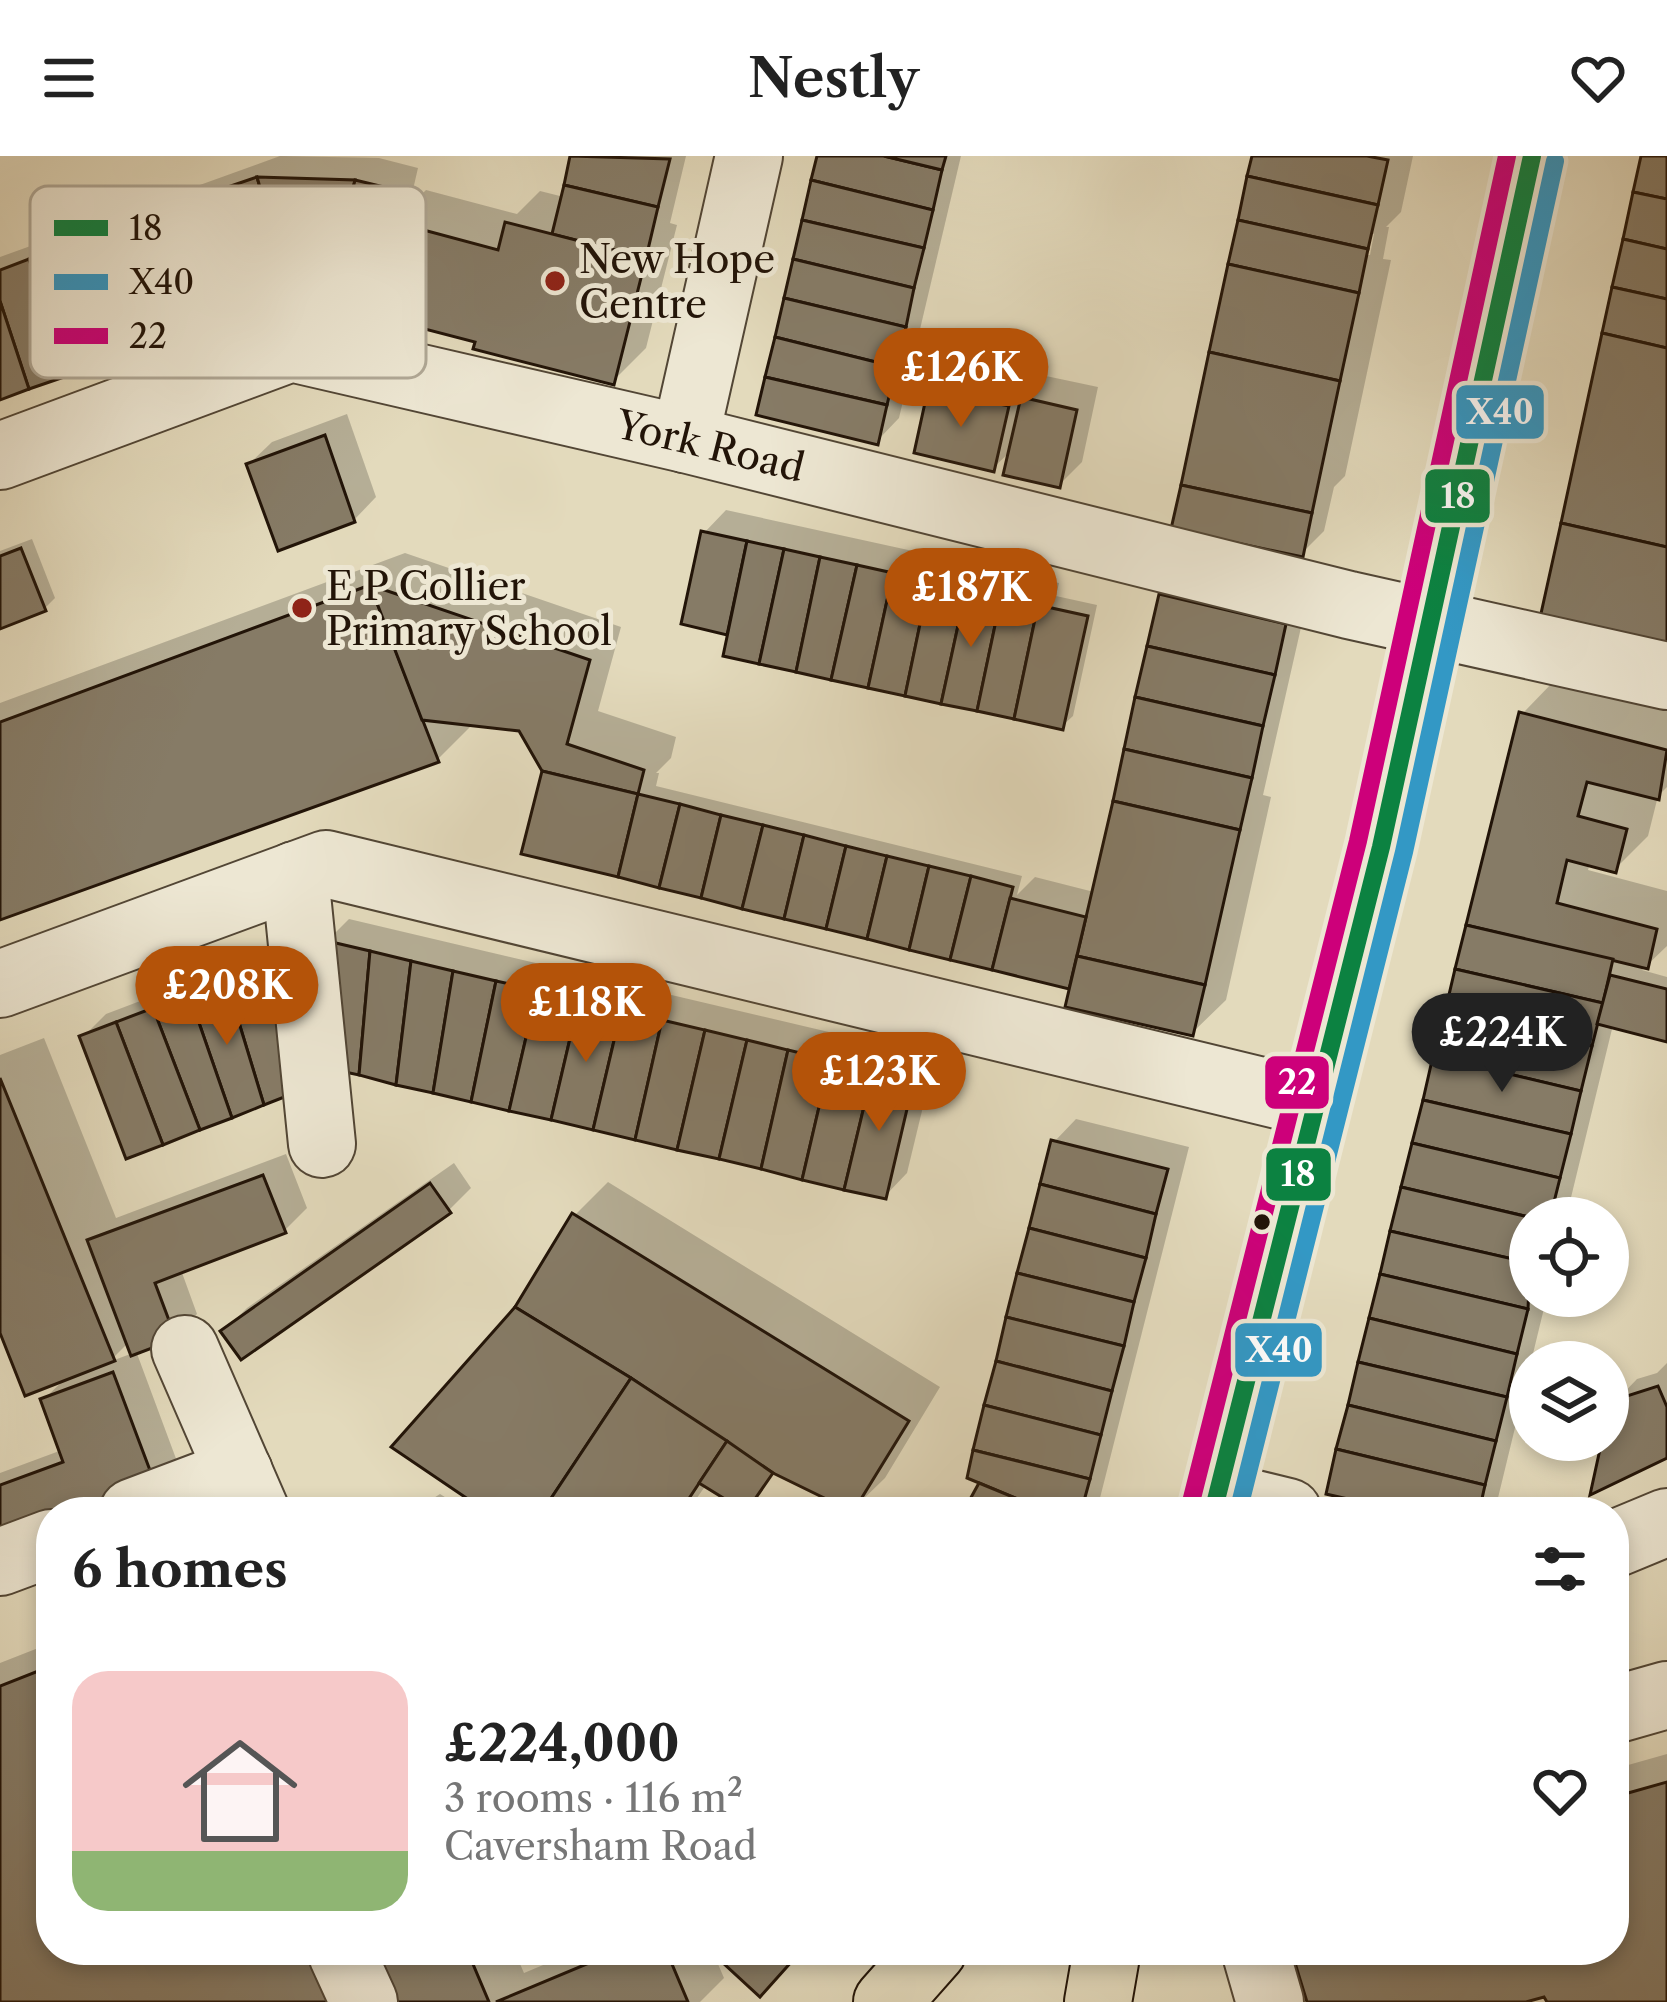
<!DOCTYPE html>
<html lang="en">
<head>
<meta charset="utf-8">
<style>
	:root { --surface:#fff; --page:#f2f2f2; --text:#222; --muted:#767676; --accent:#b45309 }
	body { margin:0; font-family:"Libre Caslon Text",serif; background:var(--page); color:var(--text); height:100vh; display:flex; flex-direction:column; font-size:45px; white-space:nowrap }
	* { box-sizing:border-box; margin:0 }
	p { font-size:39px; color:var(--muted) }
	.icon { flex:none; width:66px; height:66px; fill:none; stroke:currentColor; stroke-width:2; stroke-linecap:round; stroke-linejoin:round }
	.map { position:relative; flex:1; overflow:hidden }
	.details { position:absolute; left:36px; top:1341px; width:1593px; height:468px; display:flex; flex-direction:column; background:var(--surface); border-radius:48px; box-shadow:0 6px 18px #0003 }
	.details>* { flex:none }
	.controls { position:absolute; left:1509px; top:1041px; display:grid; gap:24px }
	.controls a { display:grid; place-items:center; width:120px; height:120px; border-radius:50%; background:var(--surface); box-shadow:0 6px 18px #0003; font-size:60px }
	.price { position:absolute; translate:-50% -102px; padding:0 27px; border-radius:42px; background:var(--accent); color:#fff; font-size:39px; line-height:78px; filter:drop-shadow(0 3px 6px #0008) }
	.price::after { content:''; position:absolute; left:50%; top:72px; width:36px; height:27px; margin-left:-18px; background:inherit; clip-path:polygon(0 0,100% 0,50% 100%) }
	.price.on { background:#222; color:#fff }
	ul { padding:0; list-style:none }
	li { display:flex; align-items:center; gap:36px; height:300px; padding:0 36px }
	li span { display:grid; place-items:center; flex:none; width:336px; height:240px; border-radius:36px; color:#555 }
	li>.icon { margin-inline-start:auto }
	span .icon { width:144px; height:144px; fill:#fffc; stroke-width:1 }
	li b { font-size:51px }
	h2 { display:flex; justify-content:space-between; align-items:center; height:144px; padding:0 36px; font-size:51px }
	header { display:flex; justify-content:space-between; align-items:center; height:156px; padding:0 36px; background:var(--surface); font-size:54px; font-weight:600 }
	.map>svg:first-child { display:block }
</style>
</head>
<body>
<header><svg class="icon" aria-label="menu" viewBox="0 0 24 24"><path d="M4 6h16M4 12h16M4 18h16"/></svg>Nestly<svg class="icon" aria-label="heart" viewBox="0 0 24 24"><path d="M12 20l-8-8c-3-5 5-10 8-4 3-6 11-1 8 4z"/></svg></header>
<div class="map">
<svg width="1667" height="1846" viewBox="0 0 1667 1846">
	<rect width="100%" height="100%" fill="#e3dabc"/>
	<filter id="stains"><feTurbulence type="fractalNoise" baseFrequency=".00167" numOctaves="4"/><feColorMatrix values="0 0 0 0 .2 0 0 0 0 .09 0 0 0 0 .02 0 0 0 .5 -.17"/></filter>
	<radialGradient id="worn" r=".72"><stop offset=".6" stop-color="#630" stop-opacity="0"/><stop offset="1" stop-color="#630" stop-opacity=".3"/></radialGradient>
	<g fill="#0003" fill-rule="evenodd">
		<path d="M 280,0 L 379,2 L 418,12 L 409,51 L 426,34 L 517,58 L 540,35 L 564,41 L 573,0 L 686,0 L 670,67 L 677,69 L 646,192 L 613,225 L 479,184 L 291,136 L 0,241 L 0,101 Z"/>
		<path d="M 820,0 L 961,0 L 899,262 L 877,285 Z"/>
		<path d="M 1255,0 L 1413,0 L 1401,56 L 1386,71 L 1389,71 L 1383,103 L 1391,104 L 1345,320 L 1334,331 L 1324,375 L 1302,397 ZM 1369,77 L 1374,78 L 1370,99 L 1364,99 Z"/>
		<path d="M 954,211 L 1030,228 L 1028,238 L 1046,220 L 1098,231 L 1082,306 L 1059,329 L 1012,294 L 993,312 L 931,234 Z"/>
		<path d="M 347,258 L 376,341 L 354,364 L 249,308 L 272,286 Z"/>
		<path d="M 726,354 L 1059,427 L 1056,440 L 1097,449 L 1073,560 L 1062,570 L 685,466 L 704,377 Z"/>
		<path d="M 32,383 L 55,442 L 44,453 L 0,470 L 0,395 Z"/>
		<path d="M 405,397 L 621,471 L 598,555 L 676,581 L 671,602 L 656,617 L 659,617 L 656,630 L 1022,720 L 1017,739 L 1035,721 L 1094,736 L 1161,439 L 1184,416 L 1307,445 L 1263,639 L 1271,641 L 1226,844 L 1192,877 L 1072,831 L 525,696 L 545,614 L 521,572 L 468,566 L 470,571 L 437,604 L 0,761 L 0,547 Z"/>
		<path d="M 1555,524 L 1667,553 L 1667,631 L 1658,640 L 1648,680 L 1615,713 L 1590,707 L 1588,714 L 1667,735 L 1667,790 L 1642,814 L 1667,821 L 1667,883 L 1613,869 L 1566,1062 L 1530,1062 L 1530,1140 L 1547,1140 L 1497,1346 L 1487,1356 L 1418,1356 L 1522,558 Z"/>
		<path d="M 349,763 L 935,901 L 907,1017 L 885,1040 L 326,786 Z"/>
		<path d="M 285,790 L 296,933 L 83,881 L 106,858 Z"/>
		<path d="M 44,882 L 116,1062 L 286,998 L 307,1052 L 284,1075 L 181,1114 L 197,1158 L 175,1181 L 136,1195 L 178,1308 L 88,1356 L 51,1356 L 0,1389 L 0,1317 L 62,1294 L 43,1244 L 68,1220 L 0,1169 L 0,899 ZM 129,1186 L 133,1197 L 109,1206 Z"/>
		<path d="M 1076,963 L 1189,991 L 1100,1342 L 1094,1356 L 966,1356 L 983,1326 L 1054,986 Z"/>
		<path d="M 454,1007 L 471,1032 L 449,1054 L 224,1175 L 247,1152 Z"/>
		<path d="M 608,1026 L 940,1231 L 885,1322 L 851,1355 L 775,1314 L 744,1355 L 706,1329 L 692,1349 L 702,1356 L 492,1356 L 517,1153 L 575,1059 Z"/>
		<path d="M 1667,1207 L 1667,1299 L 1605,1284 L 1614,1247 L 1637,1223 L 1657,1217 Z"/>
		<path d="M 440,1338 L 469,1356 L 412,1356 Z"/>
		<path d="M 51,1487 L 51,1794 L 514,1794 L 524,1817 L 579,1794 L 712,1794 L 724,1822 L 700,1846 L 0,1846 L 0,1507 Z"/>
		<path d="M 1667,1598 L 1667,1846 L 1551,1846 L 1545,1838 L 1515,1846 L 1310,1846 L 1294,1794 L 1614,1794 L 1614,1613 Z"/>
	</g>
	<g fill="#867b66" stroke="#221408" stroke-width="3">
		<path d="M 570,0 L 670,3 L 658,51 L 564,29 Z"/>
		<path d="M 817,0 L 884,0 L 942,14 L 933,54 L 811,24 Z"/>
		<path d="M 884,0 L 946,0 L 942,14 Z"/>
		<path d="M 1252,0 L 1367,0 L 1388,4 L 1378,49 L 1247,20 Z"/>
		<path d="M 1641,0 L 1667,0 L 1667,43 L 1633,36 Z"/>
		<path d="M 1247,20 L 1378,49 L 1368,93 L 1238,64 Z"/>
		<path d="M 257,21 L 291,139 L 254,152 L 219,34 Z"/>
		<path d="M 257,21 L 355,24 L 325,148 L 291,139 Z"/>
		<path d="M 355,24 L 397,34 L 367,158 L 325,148 Z"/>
		<path d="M 811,24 L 933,54 L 924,92 L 802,64 Z"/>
		<path d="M 564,29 L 658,51 L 646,102 L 552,78 Z"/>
		<path d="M 1633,36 L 1667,43 L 1667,93 L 1623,83 Z"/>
		<path d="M 802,64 L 924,92 L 914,132 L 793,103 Z"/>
		<path d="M 1238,64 L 1368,93 L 1359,137 L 1228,108 Z"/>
		<path d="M 390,65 L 498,94 L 505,66 L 646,102 L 614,229 L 473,193 L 475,186 L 367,158 Z"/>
		<path d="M 1623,83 L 1667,93 L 1667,143 L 1612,131 Z"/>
		<path d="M 67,90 L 104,206 L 67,220 L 29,103 Z"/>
		<path d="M 29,103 L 67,220 L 29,233 L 0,145 L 0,114 Z"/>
		<path d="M 793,103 L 914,132 L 906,171 L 784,142 Z"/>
		<path d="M 1228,108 L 1359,137 L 1340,225 L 1209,196 Z"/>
		<path d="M 1612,131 L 1667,143 L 1667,192 L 1602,177 Z"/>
		<path d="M 784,142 L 906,171 L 896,211 L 775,181 Z"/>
		<path d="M 0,145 L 29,233 L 0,244 Z"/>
		<path d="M 1602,177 L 1667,192 L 1667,391 L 1561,367 Z"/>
		<path d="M 775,181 L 896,211 L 887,249 L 765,221 Z"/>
		<path d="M 1209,196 L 1340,225 L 1312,357 L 1181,329 Z"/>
		<path d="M 765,221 L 887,249 L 878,289 L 756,259 Z"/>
		<path d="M 928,233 L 1009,250 L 994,316 L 914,297 Z"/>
		<path d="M 1021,241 L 1077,254 L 1060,332 L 1003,319 Z"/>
		<path d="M 325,279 L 355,366 L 278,395 L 246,308 Z"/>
		<path d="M 1181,329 L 1312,357 L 1303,401 L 1171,373 Z"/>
		<path d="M 1561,367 L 1667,391 L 1667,490 L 1540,462 Z"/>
		<path d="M 701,375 L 747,385 L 727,479 L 681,468 Z"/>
		<path d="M 747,385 L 784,393 L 759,508 L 723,500 Z"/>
		<path d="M 21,392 L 46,455 L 0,473 L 0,400 Z"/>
		<path d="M 784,393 L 820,401 L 796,516 L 759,508 Z"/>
		<path d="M 820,401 L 857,409 L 831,524 L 796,516 Z"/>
		<path d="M 857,409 L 893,417 L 868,532 L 831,524 Z"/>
		<path d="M 893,417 L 929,425 L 905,540 L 868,532 Z"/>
		<path d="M 929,425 L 966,433 L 941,548 L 905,540 Z"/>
		<path d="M 370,429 L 439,606 L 0,764 L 0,566 Z"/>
		<path d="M 370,429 L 590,504 L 567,588 L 644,614 L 638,638 L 542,615 L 519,575 L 422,564 Z"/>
		<path d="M 966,433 L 1001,441 L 977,555 L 941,548 Z"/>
		<path d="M 1159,438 L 1286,468 L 1275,519 L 1147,490 Z"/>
		<path d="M 1001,441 L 1038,449 L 1014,563 L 977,555 Z"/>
		<path d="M 1038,449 L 1088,460 L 1063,574 L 1014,563 Z"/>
		<path d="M 1147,490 L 1275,519 L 1263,570 L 1135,541 Z"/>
		<path d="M 1135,541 L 1263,570 L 1252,622 L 1124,593 Z"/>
		<path d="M 1519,556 L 1667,594 L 1659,644 L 1587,626 L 1578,660 L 1627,673 L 1616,717 L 1567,704 L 1557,747 L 1657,773 L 1648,813 L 1466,769 Z"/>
		<path d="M 1124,593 L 1252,622 L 1240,674 L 1113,645 Z"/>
		<path d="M 542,615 L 638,638 L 618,721 L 521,698 Z"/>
		<path d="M 638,638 L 680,648 L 659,732 L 618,721 Z"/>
		<path d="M 1113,645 L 1240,674 L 1205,829 L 1077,800 Z"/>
		<path d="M 680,648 L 721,659 L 701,742 L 659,732 Z"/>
		<path d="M 721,659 L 763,669 L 742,753 L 701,742 Z"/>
		<path d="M 763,669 L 804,679 L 784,763 L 742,753 Z"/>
		<path d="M 804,679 L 846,690 L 826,773 L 784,763 Z"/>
		<path d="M 846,690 L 887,700 L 867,783 L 826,773 Z"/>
		<path d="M 887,700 L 929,710 L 909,794 L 867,783 Z"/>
		<path d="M 929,710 L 971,720 L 950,804 L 909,794 Z"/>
		<path d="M 971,720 L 1013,731 L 992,814 L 950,804 Z"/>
		<path d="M 1010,742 L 1086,761 L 1069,833 L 992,814 Z"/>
		<path d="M 1466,769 L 1613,803 L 1603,847 L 1455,813 Z"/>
		<path d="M 323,784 L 370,795 L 359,919 L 321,911 Z"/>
		<path d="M 370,795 L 411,805 L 396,929 L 359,919 Z"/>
		<path d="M 1077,800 L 1205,829 L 1193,880 L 1065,851 Z"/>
		<path d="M 411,805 L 453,815 L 433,937 L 396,929 Z"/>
		<path d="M 262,811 L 297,936 L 264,949 L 226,824 Z"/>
		<path d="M 1455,813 L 1603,847 L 1592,890 L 1445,856 Z"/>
		<path d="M 453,815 L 496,825 L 471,946 L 433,937 Z"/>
		<path d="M 1610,819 L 1667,833 L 1667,886 L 1597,868 Z"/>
		<path d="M 226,824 L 264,949 L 232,962 L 189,838 Z"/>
		<path d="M 496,825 L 537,834 L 509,955 L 471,946 Z"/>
		<path d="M 537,834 L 579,844 L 551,964 L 509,955 Z"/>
		<path d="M 189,838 L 232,962 L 200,974 L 153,852 Z"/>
		<path d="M 579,844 L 621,855 L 593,974 L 551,964 Z"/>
		<path d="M 153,852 L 200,974 L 163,989 L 116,866 Z"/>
		<path d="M 621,855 L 662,864 L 635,984 L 593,974 Z"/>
		<path d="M 1445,856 L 1592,890 L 1581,935 L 1433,900 Z"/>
		<path d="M 662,864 L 705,874 L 677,994 L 635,984 Z"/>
		<path d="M 116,866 L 163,989 L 126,1003 L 79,880 Z"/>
		<path d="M 705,874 L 747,884 L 719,1003 L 677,994 Z"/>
		<path d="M 747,884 L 788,894 L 761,1013 L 719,1003 Z"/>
		<path d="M 788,894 L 830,904 L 802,1024 L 761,1013 Z"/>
		<path d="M 1433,900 L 1581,935 L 1571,978 L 1423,944 Z"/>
		<path d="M 830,904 L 873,913 L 844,1034 L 802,1024 Z"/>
		<path d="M 873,913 L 914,923 L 886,1043 L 844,1034 Z"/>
		<path d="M 0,922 L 115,1205 L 25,1240 L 0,1177 Z"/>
		<path d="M 1423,944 L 1571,978 L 1560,1022 L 1412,987 Z"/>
		<path d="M 1051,984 L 1168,1013 L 1156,1058 L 1040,1028 Z"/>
		<path d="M 1412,987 L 1560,1022 L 1550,1062 L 1533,1062 L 1401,1031 Z"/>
		<path d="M 263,1019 L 286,1077 L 155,1127 L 176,1183 L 131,1200 L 87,1084 Z"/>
		<path d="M 430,1027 L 451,1057 L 241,1204 L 220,1175 Z"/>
		<path d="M 1040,1028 L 1156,1058 L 1146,1102 L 1029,1072 Z"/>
		<path d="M 1401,1031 L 1533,1062 L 1530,1107 L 1390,1075 Z"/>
		<path d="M 572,1057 L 909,1265 L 853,1356 L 773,1317 L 631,1222 L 515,1151 Z"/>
		<path d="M 1029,1072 L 1146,1102 L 1134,1146 L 1017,1117 Z"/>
		<path d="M 1390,1075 L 1530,1107 L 1528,1153 L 1380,1118 Z"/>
		<path d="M 1017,1117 L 1134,1146 L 1124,1190 L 1006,1161 Z"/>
		<path d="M 1380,1118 L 1528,1153 L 1517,1198 L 1369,1162 Z"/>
		<path d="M 515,1151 L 631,1222 L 542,1356 L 487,1356 L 391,1291 Z"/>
		<path d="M 1006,1161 L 1124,1190 L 1112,1235 L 996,1205 Z"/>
		<path d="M 1369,1162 L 1517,1198 L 1507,1241 L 1358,1206 Z"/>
		<path d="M 996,1205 L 1112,1235 L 1101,1279 L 984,1249 Z"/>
		<path d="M 1358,1206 L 1507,1241 L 1496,1285 L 1348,1249 Z"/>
		<path d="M 113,1216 L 157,1333 L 96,1356 L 51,1356 L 0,1392 L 0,1329 L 63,1306 L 40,1243 Z"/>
		<path d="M 631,1222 L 727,1285 L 680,1356 L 542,1356 Z"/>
		<path d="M 1658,1230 L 1667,1251 L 1667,1302 L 1590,1339 L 1602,1284 L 1608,1284 L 1611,1245 Z"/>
		<path d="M 984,1249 L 1101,1279 L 1090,1323 L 973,1294 Z"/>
		<path d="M 1348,1249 L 1496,1285 L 1485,1329 L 1336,1293 Z"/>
		<path d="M 727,1285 L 773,1317 L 746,1356 L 699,1327 Z"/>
		<path d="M 1336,1293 L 1485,1329 L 1479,1356 L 1405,1356 L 1326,1338 Z"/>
		<path d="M 973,1294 L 1090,1323 L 1081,1356 L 1049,1356 L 967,1322 Z"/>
		<path d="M 979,1327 L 1049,1356 L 963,1356 Z"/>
		<path d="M 51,1510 L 51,1794 L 312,1794 L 333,1846 L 0,1846 L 0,1530 Z"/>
		<path d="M 1667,1626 L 1667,1846 L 1547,1846 L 1544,1841 L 1526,1846 L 1307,1846 L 1291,1794 L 1614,1794 L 1614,1641 Z"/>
		<path d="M 371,1794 L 467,1794 L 489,1846 L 393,1846 Z"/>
		<path d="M 620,1794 L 666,1794 L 688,1846 L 496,1846 Z"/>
		<path d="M 709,1794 L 802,1794 L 760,1841 Z"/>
	</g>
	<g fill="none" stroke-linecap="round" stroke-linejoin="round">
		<g stroke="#524635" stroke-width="70">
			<g id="minor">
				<path d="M 685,283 L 749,0"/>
				<path id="s1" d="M 0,300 L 291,192 L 685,283 L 1349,449 L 1667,520"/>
				<path d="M 295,719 L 322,988"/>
				<path d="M 0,828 L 326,708 L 1315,948"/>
				<path d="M 185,1193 L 256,1356"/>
				<path d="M 1218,1339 L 1288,1356"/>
				<path d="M 133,1356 L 239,1316"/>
				<path d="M 1614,1388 L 1667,1366"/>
				<path d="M 0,1406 L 51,1387"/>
				<path d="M 1614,1554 L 1667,1539"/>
				<path d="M 1255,1794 L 1270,1846"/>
				<path d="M 342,1798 L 364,1846"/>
			</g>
		</g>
		<g stroke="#221408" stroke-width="70">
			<g id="major">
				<path d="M 1213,1356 L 1381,691 L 1532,0"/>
				<path d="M 887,1846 L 933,1794"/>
				<path d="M 1098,1846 L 1107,1794"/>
			</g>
		</g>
		<use href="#minor" stroke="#ede7d3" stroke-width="66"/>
		<use href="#major" stroke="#e3dabc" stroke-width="66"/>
		<g stroke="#ede7d3" stroke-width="27">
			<path id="bus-1" d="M 1213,1356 L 1381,691 L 1532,0"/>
		</g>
		<g stroke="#ede7d3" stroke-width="27">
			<path id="bus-2" d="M 1238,1356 L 1404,696 L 1555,5"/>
		</g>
		<g stroke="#ede7d3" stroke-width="27">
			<path id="bus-3" d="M 1190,1350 L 1358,685 L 1507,0"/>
		</g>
		<use href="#bus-1" stroke="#0c8241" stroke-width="18"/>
		<use href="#bus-2" stroke="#3398c5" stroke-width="18"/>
		<use href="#bus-3" stroke="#cd007a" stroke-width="18"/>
	</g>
	<g fill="#8f2418" stroke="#ede7d3" stroke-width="4.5">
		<circle cx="555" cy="125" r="12"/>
		<circle cx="302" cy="452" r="12"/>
	</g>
	<circle fill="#221408" stroke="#ede7d3" stroke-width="4.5" cx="1262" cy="1066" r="10"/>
	<g text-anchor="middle" stroke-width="10" stroke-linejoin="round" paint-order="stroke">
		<g font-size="39" fill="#221408" stroke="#ede7d3" text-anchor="start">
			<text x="579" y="117">New Hope<tspan x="579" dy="45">Centre</tspan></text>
			<text x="326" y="444">E P Collier<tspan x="326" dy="45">Primary School</tspan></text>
		</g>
		<g font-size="39" fill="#221408" stroke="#ede7d3">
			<text dy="14" stroke="none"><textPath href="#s1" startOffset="741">York Road</textPath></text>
		</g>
	</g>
	<rect x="30" y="30" width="396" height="192" rx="18" fill="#ede7d3" stroke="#b0a896" stroke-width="3"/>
	<rect x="54" y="64" width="54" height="16" fill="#0c8241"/>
	<rect x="54" y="118" width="54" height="16" fill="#3398c5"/>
	<rect x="54" y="172" width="54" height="16" fill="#cd007a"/>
	<g font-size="33" fill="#221408">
		<text x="129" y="84">18</text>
		<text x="129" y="138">X40</text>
		<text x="129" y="192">22</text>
	</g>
	<g stroke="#ede7d3" stroke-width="4.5">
		<rect x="1454" y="227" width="92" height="58" rx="12" fill="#3398c5"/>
		<rect x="1423" y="311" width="69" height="58" rx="12" fill="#0c8241"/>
		<rect x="1263" y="898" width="68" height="57" rx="12" fill="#cd007a"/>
		<rect x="1264" y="990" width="69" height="57" rx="12" fill="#0c8241"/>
		<rect x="1233" y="1165" width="91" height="58" rx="12" fill="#3398c5"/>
	</g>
	<g font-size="33" text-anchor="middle" font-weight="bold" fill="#fff">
		<text x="1500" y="268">X40</text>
		<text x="1458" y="352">18</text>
		<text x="1297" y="938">22</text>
		<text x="1298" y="1030">18</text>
		<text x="1279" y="1206">X40</text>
	</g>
	<rect width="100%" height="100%" filter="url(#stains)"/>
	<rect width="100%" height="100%" fill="url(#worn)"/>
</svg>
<div class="controls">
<a><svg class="icon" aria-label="locate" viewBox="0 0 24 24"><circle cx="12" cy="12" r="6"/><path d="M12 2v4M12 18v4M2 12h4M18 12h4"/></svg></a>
<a><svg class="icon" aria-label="layers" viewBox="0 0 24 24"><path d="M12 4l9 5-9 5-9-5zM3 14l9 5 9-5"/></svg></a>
</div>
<b class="price" style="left:961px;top:274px">£126K</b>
<b class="price" style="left:971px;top:494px">£187K</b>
<b class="price" style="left:227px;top:892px">£208K</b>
<b class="price" style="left:586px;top:909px">£118K</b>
<b class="price on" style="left:1502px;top:939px">£224K</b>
<b class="price" style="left:879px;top:978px">£123K</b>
<section class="details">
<h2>6 homes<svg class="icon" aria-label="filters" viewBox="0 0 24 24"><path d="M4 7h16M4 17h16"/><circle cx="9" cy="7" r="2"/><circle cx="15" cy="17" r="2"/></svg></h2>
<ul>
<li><span style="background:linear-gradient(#f6c9c9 75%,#8fb573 0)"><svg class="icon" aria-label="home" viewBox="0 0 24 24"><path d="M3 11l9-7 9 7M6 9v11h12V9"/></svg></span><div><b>£224,000</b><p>3 rooms · 116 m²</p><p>Caversham Road</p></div><svg class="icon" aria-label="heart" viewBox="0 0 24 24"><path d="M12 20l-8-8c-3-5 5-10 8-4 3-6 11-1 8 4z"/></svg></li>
</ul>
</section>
</div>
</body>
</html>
